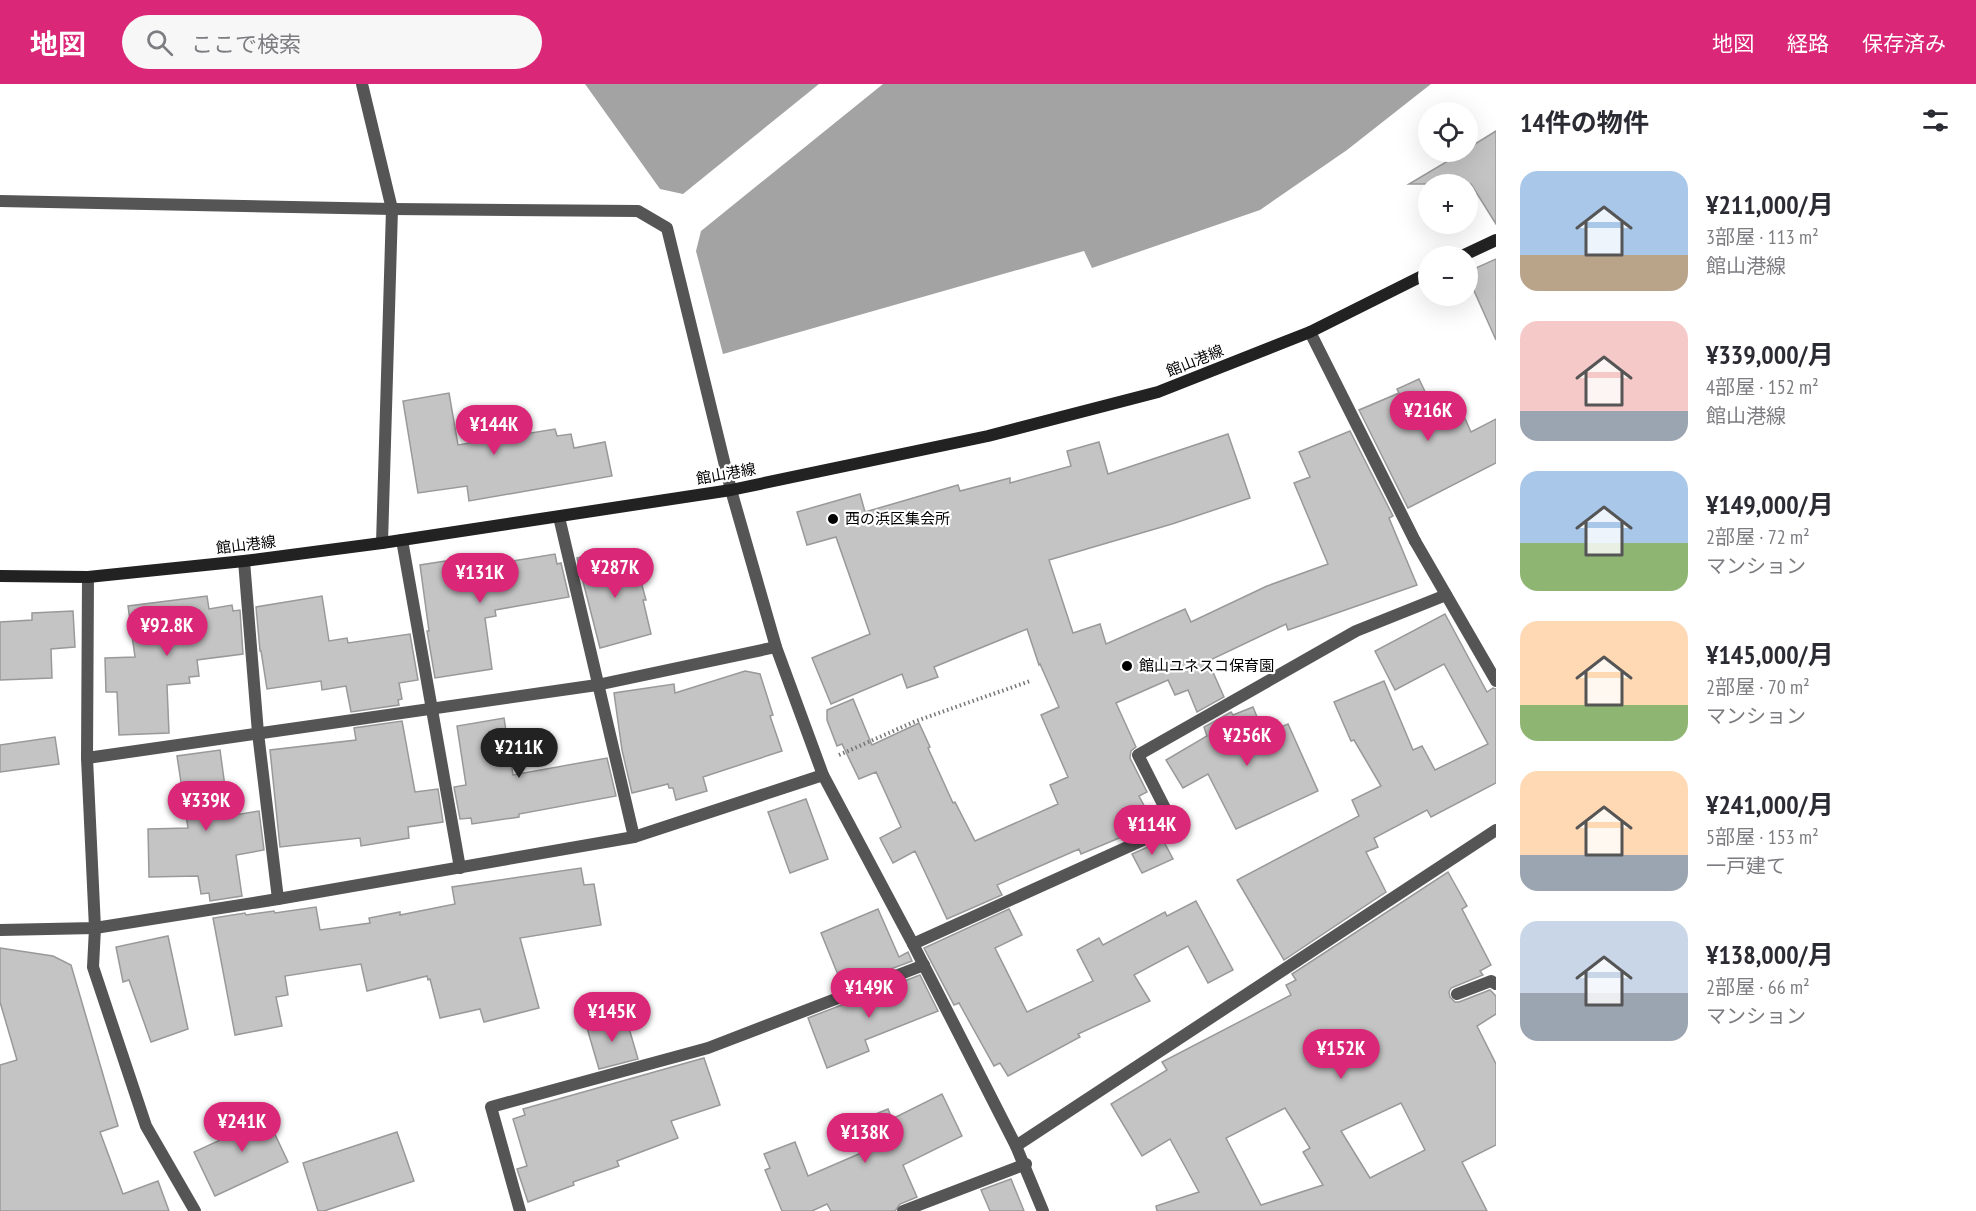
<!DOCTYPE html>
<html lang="ja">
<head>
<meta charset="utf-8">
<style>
	:root { --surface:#fff; --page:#f7f7f7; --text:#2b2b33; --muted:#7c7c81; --accent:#db2777 }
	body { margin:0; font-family:"PT Sans Narrow","Noto Sans JP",sans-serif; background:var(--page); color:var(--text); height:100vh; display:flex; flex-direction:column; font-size:22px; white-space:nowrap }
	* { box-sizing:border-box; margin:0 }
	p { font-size:20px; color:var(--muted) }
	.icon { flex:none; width:33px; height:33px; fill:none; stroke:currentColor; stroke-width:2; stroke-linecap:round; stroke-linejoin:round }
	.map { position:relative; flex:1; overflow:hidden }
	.drawer { display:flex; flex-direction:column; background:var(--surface); width:480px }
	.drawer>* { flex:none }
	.buttons { position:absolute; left:1418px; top:18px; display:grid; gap:12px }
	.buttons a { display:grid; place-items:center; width:60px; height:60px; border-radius:50%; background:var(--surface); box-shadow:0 6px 24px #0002; font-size:30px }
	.price { position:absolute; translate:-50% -51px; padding:0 14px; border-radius:21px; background:var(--accent); color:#fff; font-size:20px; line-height:39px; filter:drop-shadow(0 2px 3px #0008) }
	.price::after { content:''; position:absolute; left:50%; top:36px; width:18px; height:14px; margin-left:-9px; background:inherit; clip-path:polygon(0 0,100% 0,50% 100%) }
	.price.on { background:#222; color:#fff }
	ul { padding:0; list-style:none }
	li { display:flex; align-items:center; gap:18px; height:150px; padding:0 24px }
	li span { display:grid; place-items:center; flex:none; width:168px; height:120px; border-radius:18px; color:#555 }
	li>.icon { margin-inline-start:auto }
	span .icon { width:72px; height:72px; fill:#fffc; stroke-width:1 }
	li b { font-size:26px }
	h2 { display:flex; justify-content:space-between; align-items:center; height:72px; padding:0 24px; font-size:26px }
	header { display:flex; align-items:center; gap:36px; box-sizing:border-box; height:84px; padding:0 30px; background:var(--accent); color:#fff }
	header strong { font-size:28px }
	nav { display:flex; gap:33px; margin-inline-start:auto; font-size:21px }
	.search { width:420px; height:54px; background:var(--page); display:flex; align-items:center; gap:15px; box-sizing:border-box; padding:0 21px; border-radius:33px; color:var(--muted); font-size:22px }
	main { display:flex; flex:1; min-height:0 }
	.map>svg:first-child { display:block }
</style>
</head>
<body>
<header>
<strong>地図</strong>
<div class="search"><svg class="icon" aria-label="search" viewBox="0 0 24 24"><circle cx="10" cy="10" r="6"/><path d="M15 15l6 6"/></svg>ここで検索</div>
<nav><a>地図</a><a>経路</a><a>保存済み</a></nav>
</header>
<main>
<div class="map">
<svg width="1496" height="1127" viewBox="0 0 1496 1127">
	<rect width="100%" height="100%" fill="#fff"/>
	<g fill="#a3a3a3">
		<path d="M 585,0 L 819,0 L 683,110 L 660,105 Z"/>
		<path d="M 883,0 L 1431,0 L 1347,66 L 1260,126 L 1092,184 L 1084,167 L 723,270 L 696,167 L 701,147 Z"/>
	</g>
	<g fill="#c4c4c4" stroke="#999" stroke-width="1.5" fill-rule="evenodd">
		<path d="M 1496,47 L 1496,140 L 1471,100 L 1409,100 L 1463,68 L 1467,68 L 1467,65 Z"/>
		<path d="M 1496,175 L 1496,256 L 1467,191 L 1467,188 Z"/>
		<path d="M 1419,295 L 1431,320 L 1454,310 L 1471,348 L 1496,335 L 1496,379 L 1408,424 L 1359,326 L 1399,309 L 1397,305 Z"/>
		<path d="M 449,309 L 458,361 L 555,345 L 557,352 L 571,350 L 574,364 L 605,358 L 612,392 L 469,417 L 467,402 L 418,409 L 403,317 Z"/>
		<path d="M 1350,347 L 1393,432 L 1389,434 L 1417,501 L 1288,546 L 1286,540 L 1208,577 L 1224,613 L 1197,628 L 1188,606 L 1175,611 L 1168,596 L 1116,619 L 1136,663 L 1131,667 L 1130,674 L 1147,708 L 1139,712 L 1155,742 L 1125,755 L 1124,752 L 1081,770 L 1079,765 L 997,801 L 1002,811 L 947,835 L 915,767 L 893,779 L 880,754 L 901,743 L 876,688 L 859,695 L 842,660 L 837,662 L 827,636 L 827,626 L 853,615 L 872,661 L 919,639 L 930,663 L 928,664 L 953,719 L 955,718 L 975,757 L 1058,720 L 1050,701 L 1068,693 L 1041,631 L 1059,623 L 1040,580 L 1039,581 L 1027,545 L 934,583 L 938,593 L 907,604 L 902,590 L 831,620 L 812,574 L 870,550 L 836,453 L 807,461 L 797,428 L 860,410 L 865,428 L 958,401 L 960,407 L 1010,394 L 1010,399 L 1071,382 L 1067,367 L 1099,358 L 1108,390 L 1228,350 L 1250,414 L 1172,440 L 1049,476 L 1073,549 L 1100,540 L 1106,560 L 1185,525 L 1191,538 L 1267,502 L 1328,480 L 1294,399 L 1310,393 L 1299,368 Z"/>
		<path d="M 601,468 L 604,480 L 634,472 L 646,516 L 643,516 L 651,550 L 600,564 L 577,474 Z"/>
		<path d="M 491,470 L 495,476 L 505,475 L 506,478 L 555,470 L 557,480 L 561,479 L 569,513 L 495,526 L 496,532 L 485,534 L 492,585 L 435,594 L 427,547 L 429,547 L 420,481 Z"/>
		<path d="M 207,512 L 209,525 L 232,521 L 233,527 L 240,526 L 243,570 L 197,576 L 199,592 L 189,593 L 190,599 L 167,601 L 169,649 L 119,651 L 117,608 L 106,608 L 105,574 L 135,573 L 128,522 Z"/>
		<path d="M 322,512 L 329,557 L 347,554 L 348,559 L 410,550 L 418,596 L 399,599 L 402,615 L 398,616 L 399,621 L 351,628 L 346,602 L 322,606 L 321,597 L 267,605 L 261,567 L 260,567 L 256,523 Z"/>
		<path d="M 73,527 L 75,563 L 51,565 L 52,594 L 0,596 L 0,538 L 32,536 L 32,529 Z"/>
		<path d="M 1445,530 L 1487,608 L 1493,604 L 1496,605 L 1496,699 L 1431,733 L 1427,726 L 1374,754 L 1378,763 L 1366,768 L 1386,808 L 1284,876 L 1237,796 L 1359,732 L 1352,716 L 1381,702 L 1354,656 L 1351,657 L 1334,618 L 1384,597 L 1413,666 L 1422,662 L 1435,686 L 1488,660 L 1444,580 L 1395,606 L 1375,567 Z"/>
		<path d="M 745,587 L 760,590 L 773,631 L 770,632 L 782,667 L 703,693 L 707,707 L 676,716 L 673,704 L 669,704 L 668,700 L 632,709 L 622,666 L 614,609 L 674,600 L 675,609 Z"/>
		<path d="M 1253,623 L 1264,650 L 1288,640 L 1318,707 L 1236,745 L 1208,690 L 1183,704 L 1166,676 L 1207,652 L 1204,643 L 1231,628 L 1233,631 Z"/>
		<path d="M 504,634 L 513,691 L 607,674 L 616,712 L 519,730 L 519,733 L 472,740 L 471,734 L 460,735 L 454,703 L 466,701 L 457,642 Z"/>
		<path d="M 402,637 L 415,708 L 438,705 L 443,738 L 408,743 L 409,754 L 361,762 L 360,754 L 280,763 L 270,666 L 356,656 L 354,644 Z"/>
		<path d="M 55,653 L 59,680 L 0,688 L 0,661 Z"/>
		<path d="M 220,666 L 229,732 L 259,727 L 264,766 L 236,771 L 242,812 L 210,817 L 209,809 L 201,810 L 198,792 L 149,793 L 148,745 L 188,744 L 177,672 Z"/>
		<path d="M 806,715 L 828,775 L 790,789 L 768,728 Z"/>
		<path d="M 1163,756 L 1173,775 L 1142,789 L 1132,770 Z"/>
		<path d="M 581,784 L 584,801 L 594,800 L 601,841 L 520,854 L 539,924 L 484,938 L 480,925 L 440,934 L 430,895 L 428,896 L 427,892 L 367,907 L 361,880 L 285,892 L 288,911 L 276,913 L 282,942 L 235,951 L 213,834 L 245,829 L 246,831 L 274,827 L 275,829 L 316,823 L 320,846 L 370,839 L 369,834 L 400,828 L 400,831 L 455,820 L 452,803 Z"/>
		<path d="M 1448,788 L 1467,822 L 1462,825 L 1491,881 L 1480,887 L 1483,891 L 1451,904 L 1449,908 L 1450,913 L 1455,918 L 1459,918 L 1490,906 L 1496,912 L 1496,930 L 1477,942 L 1496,980 L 1496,1061 L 1462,1078 L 1487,1127 L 1157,1127 L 1156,1122 L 1199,1108 L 1170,1055 L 1142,1072 L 1111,1020 L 1167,986 L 1162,978 L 1291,911 L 1286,901 L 1296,896 L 1292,890 ZM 1401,1019 L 1425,1066 L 1370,1094 L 1341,1047 ZM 1285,1024 L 1310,1064 L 1303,1068 L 1323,1101 L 1261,1121 L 1226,1054 Z"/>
		<path d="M 1196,817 L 1233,886 L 1208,899 L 1188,862 L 1134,891 L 1150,917 L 1078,950 L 1080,953 L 1008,992 L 1000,979 L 994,982 L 959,919 L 954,921 L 924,864 L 1009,825 L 1022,851 L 995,864 L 1027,928 L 1093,897 L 1077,866 L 1099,854 L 1103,861 L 1165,828 L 1167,832 Z"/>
		<path d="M 878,825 L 899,873 L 908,868 L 912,877 L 843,903 L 821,849 Z"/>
		<path d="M 168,852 L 188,945 L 151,958 L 129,896 L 123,898 L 116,863 Z"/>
		<path d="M 0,864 L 53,872 L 71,881 L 118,1042 L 100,1048 L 123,1110 L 158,1097 L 169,1127 L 0,1127 L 0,981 L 17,976 L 0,918 Z"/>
		<path d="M 920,891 L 938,927 L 865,956 L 869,967 L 827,984 L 808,934 Z"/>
		<path d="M 626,934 L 638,975 L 599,985 L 587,944 Z"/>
		<path d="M 704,974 L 720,1021 L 671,1037 L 678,1054 L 617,1077 L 619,1082 L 573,1098 L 574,1101 L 528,1118 L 517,1085 L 527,1082 L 513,1035 L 525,1031 L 523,1025 Z"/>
		<path d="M 942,1010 L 962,1052 L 903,1081 L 917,1113 L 900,1120 L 895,1127 L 831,1127 L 827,1120 L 812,1127 L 782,1127 L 765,1086 L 770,1084 L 764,1070 L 795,1058 L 808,1092 L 868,1066 L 856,1038 L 888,1025 L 892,1035 Z"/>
		<path d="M 262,1023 L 288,1078 L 215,1112 L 194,1068 L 242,1046 L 236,1028 Z"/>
		<path d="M 397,1048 L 414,1097 L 324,1127 L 318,1127 L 303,1079 Z"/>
		<path d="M 1011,1095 L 1024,1127 L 990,1127 L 981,1106 Z"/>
	</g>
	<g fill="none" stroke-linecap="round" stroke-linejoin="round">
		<path stroke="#777" stroke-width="4" stroke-dasharray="1.5 3" stroke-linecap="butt" d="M 839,671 L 916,637 L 1030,597"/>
		<g stroke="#555" stroke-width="12">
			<path d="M 362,0 L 392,125"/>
			<path d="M 402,456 L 460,784"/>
			<path d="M 1415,457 L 1496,597"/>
			<path d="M 913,860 L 1174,742 L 1138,671 L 1356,547 L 1446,511"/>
			<path d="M 1457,910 L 1491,897 L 1496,900"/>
			<path d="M 1016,1062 L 1496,746"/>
			<path d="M 520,1127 L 491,1023 L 708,964 L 924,881"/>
			<path d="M 903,1127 L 1026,1080"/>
		</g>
		<g stroke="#555" stroke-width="12">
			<path d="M 0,117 L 392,125 L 638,127 L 667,144 L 731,406 L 776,563 L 823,691 L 913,860 L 1016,1062 L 1043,1127"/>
			<path d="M 1310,248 L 1415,457"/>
			<path d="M 559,433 L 634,753"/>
			<path d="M 382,459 L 392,125"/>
			<path d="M 244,477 L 258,649 L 278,815"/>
			<path d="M 88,493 L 87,674 L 95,844 L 93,883 L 146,1042 L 195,1127"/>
			<path d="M 87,674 L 597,601 L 776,563"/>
			<path d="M 0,846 L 95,844 L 278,815 L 634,753 L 823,691"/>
		</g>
		<g stroke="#222" stroke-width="12">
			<path d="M 1462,172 L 1496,156"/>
			<path d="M 0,492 L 88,493 L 244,477 L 382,459 L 731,406 L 988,352 L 1158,308 L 1310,248 L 1428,189"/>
		</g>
	</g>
	<g fill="#000" stroke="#fff" stroke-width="2">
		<circle cx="833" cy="435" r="6"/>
		<circle cx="1127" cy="582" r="6"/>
	</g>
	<g text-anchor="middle" stroke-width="4.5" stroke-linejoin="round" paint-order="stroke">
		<g font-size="15" fill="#000" stroke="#fff">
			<text transform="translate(1195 277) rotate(-22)" y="5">館山港線</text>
			<text transform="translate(726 390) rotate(-10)" y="5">館山港線</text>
			<text transform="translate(246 461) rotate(-7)" y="5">館山港線</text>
		</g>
		<g font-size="15" fill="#000" stroke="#fff" text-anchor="start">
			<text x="845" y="440">西の浜区集会所</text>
			<text x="1139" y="587">館山ユネスコ保育園</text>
		</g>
	</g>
</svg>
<div class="buttons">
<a><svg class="icon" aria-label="locate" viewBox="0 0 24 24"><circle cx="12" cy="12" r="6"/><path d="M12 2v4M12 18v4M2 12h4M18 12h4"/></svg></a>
<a>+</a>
<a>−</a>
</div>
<b class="price" style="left:1428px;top:358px">¥216K</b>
<b class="price" style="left:494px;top:372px">¥144K</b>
<b class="price" style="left:615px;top:515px">¥287K</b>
<b class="price" style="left:480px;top:520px">¥131K</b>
<b class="price" style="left:167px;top:573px">¥92.8K</b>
<b class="price" style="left:1247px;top:683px">¥256K</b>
<b class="price on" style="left:519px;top:695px">¥211K</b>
<b class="price" style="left:206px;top:748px">¥339K</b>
<b class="price" style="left:1152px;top:772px">¥114K</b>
<b class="price" style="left:869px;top:935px">¥149K</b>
<b class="price" style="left:612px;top:959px">¥145K</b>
<b class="price" style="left:1341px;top:996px">¥152K</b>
<b class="price" style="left:242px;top:1069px">¥241K</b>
<b class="price" style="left:865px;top:1080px">¥138K</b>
</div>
<section class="drawer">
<h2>14件の物件<svg class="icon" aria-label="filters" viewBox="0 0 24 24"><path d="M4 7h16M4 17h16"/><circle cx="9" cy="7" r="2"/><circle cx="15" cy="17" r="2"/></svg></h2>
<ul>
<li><span style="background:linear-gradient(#a9c7e8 70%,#b9a48a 0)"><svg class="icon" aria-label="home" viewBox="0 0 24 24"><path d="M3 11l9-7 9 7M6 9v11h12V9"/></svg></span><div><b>¥211,000/月</b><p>3部屋 · 113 m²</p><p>館山港線</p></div></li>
<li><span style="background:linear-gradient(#f6c9c9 75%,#9aa5b1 0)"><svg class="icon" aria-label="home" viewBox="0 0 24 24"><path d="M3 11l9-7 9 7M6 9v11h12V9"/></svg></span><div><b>¥339,000/月</b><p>4部屋 · 152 m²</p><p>館山港線</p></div></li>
<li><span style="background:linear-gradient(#a9c7e8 60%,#8fb573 0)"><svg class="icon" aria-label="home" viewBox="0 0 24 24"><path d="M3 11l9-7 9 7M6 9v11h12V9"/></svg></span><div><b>¥149,000/月</b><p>2部屋 · 72 m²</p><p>マンション</p></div></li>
<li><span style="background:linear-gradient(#ffd9b3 70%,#8fb573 0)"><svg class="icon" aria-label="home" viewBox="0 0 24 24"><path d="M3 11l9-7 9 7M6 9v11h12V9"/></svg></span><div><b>¥145,000/月</b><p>2部屋 · 70 m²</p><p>マンション</p></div></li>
<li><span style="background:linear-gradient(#ffd9b3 70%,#9aa5b1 0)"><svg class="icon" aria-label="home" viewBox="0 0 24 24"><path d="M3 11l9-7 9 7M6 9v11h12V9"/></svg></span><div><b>¥241,000/月</b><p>5部屋 · 153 m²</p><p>一戸建て</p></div></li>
<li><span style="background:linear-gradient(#c9d6e8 60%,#9aa5b1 0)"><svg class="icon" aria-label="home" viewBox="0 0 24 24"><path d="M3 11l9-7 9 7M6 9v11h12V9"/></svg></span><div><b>¥138,000/月</b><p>2部屋 · 66 m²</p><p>マンション</p></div></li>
</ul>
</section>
</main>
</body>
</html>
